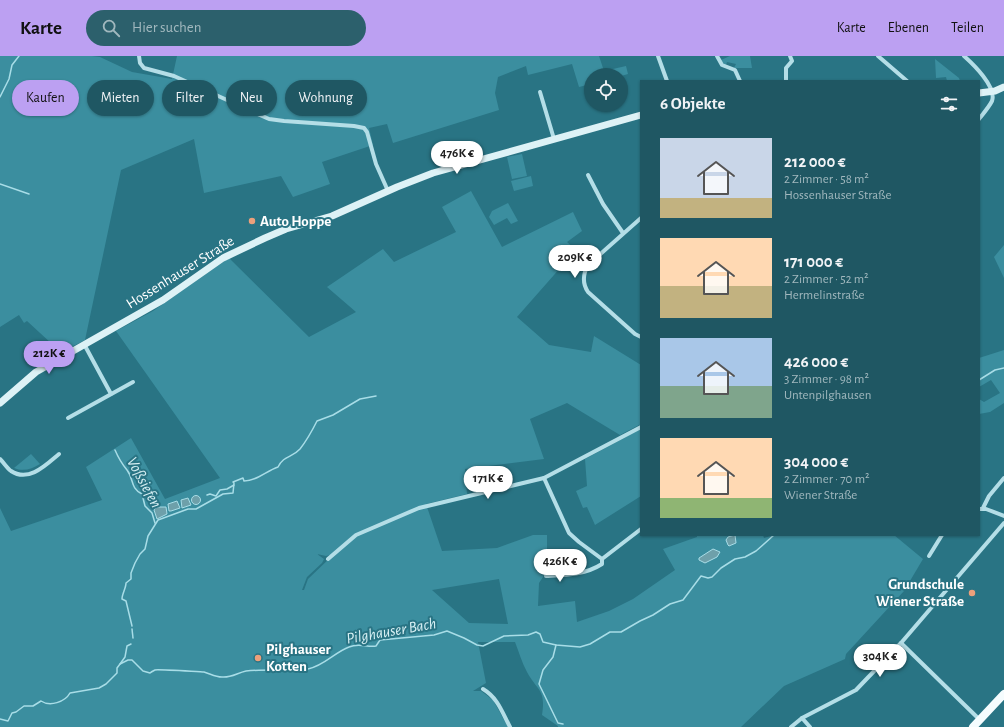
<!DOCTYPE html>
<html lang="de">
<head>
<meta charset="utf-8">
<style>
	:root { --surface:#1f5763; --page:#2c606c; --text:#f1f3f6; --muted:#a1b8be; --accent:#bca0f2 }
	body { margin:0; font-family:"Alegreya Sans",sans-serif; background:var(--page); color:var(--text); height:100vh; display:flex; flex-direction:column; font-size:15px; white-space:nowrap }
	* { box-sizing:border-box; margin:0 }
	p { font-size:13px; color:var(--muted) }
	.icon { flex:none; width:22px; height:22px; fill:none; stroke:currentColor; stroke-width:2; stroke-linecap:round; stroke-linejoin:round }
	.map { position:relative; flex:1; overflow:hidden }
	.sheet { position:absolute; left:640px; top:24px; width:340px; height:456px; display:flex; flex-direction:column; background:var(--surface); border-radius:0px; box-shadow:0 1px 3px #0004 }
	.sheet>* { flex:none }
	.hud { position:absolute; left:12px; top:24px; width:380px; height:36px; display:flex; gap:8px }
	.tools { position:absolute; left:584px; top:12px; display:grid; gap:8px }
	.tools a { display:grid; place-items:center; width:44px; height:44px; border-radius:50%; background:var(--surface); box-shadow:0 1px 3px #0004; font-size:20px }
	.price { position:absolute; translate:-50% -34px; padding:0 9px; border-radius:14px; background:#fff; color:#222; font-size:13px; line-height:26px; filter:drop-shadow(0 1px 2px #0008) }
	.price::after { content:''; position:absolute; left:50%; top:24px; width:12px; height:9px; margin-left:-6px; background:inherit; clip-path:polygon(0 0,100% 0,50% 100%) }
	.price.current { background:var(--accent); color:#111 }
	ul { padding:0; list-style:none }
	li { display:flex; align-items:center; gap:12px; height:100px; padding:0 20px }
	li span { display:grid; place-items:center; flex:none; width:112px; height:80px; border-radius:0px; color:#555 }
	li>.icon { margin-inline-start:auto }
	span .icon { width:48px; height:48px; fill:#fffc; stroke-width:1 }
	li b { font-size:17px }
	h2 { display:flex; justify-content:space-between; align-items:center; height:48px; padding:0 20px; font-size:17px }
	.pill { padding:0 14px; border-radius:18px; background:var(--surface); box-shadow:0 1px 3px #0004; font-size:14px; line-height:36px }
	.pill.current { background:var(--accent); color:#111 }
	header { display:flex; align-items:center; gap:24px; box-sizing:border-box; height:56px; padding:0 20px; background:var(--accent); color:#111 }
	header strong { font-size:19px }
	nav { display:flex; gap:22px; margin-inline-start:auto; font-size:14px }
	.search { width:280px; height:36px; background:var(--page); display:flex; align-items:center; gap:10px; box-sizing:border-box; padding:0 14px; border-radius:22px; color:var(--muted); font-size:15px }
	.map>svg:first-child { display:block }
</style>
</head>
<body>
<header>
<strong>Karte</strong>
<div class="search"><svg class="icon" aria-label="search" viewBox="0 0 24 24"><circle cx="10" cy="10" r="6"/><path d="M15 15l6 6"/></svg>Hier suchen</div>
<nav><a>Karte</a><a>Ebenen</a><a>Teilen</a></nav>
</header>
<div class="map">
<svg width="1004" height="671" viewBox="0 0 1004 671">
	<rect width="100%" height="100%" fill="#297484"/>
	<g fill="#3b8e9f" fill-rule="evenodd">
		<path d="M 0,0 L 92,0 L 100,1 L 132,16 L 172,23 L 177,0 L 599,0 L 604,15 L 626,10 L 628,18 L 621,20 L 591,19 L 591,28 L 579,31 L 572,8 L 528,19 L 526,10 L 498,21 L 495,37 L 499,54 L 393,87 L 387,68 L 369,72 L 373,89 L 322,106 L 330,128 L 293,141 L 281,120 L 204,137 L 194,83 L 121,114 L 85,284 L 60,297 L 52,288 L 27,265 L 24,267 L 19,259 L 0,271 Z"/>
		<path d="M 730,0 L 750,0 L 752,12 L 734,12 L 736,8 L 727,6 L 726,9 L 723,7 L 721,4 Z"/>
		<path d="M 935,3 L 959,22 L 960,25 L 947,25 L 946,21 L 936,22 Z"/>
		<path d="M 522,98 L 527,120 L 512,123 L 507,101 Z"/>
		<path d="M 531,120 L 533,130 L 514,135 L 511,125 Z"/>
		<path d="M 471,135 L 502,191 L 573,156 L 582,175 L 567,186 L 576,194 L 517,261 L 549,289 L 591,296 L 594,280 L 641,309 L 641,368 L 620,379 L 567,347 L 530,363 L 544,403 L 465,413 L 467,438 L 426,448 L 442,495 L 497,492 L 533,479 L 547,479 L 547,515 L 539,527 L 538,550 L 575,545 L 577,566 L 609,555 L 633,543 L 675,514 L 663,493 L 697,481 L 697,479 L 763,479 L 764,482 L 774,479 L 894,479 L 923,503 L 904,535 L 846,598 L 845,603 L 784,630 L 741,671 L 558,671 L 558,670 L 542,659 C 546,633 538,636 527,616 C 522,607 519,596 515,586 L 478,586 L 486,627 L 473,635 L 481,635 L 493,644 L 508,671 L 0,671 L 0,452 L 11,475 L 102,444 L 86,411 L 131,382 L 165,443 L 220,422 L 116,275 L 153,255 L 229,202 L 309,281 L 356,256 L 327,231 L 383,193 L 394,206 L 456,176 L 442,151 ZM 299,494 L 326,500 L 330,499 L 331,501 L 308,523 L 304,534 L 302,534 L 307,521 L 322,507 L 324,503 L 317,498 ZM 499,523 L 508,568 L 469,567 L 432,534 Z"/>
		<path d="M 508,147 L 518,165 L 511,168 L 507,162 L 494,169 L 489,161 L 492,155 Z"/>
		<path d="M 1004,189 L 1004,222 L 994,201 Z"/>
		<path d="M 1004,294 L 1004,347 L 990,356 L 979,358 L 979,343 L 984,346 L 1000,337 L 991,324 L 979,331 L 979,302 Z"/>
		<path d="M 641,373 L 641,440 L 595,469 L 587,451 L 583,452 L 576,435 L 587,430 L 585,403 Z"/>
		<path d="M 31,398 L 40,408 C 32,413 23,416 14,412 Z"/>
	</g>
	<g fill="#6ea0aa" stroke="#a8dde7">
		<circle cx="196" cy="444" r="4.5"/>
		<path d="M 188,442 L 191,449 L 182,452 L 181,444 Z"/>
		<path d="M 177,445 L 180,452 L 171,455 L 169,455 L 168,448 Z"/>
		<path d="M 156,451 L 166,451 L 167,458 L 157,463 L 154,454 Z"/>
		<path d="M 735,479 L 736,487 L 729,490 L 728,489 L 726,484 L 728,481 Z"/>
		<path d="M 713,493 L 720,496 L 717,501 L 705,507 L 699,504 L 699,502 Z"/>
	</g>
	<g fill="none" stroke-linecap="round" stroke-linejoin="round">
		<g stroke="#a8dde7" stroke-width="1.5">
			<path d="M 0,41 L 9,23 L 12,9 L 19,0"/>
			<path d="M 0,128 L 29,138"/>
			<path d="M 979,324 L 995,314 L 1004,312"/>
			<path d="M 115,394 C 118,401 122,408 127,414 C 134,423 130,432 142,438 L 145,450 L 152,457 L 155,467"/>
			<path d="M 207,439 L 210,438 L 216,440 L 220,434 L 227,433 L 234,429"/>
			<path d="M 132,570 L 126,545 L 122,543 C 122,538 126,532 126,527 L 131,523 L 131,517 L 135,507 L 140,498 L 145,493 L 148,480 L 158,464 L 188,453 L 196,453 L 223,438 L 233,437 L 234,427 L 233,426 L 243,422 L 244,425 C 257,425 266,415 278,411 C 284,399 292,402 300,393 C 307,384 312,375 317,365 L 333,359 L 360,343 L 376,340"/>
			<path d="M 132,573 L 133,582"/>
			<path d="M 556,589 L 553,601 L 543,614 L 539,628 L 558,667 L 563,668"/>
			<path d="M 120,608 L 125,601 L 127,590 L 131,588"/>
			<path d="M 0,663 L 8,665 L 12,657 L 16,656 L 24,650 L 33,650 L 41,645 C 50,651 65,646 70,637 L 99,632 L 106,628 L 117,617 L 117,612 L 120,608 L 128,604 L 132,604 L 143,615 L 150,617 C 151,616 153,615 155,614 C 157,613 200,616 204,616 C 211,618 215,621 222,621 C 231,622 237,617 246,615 C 267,613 287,615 308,613 C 324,610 335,596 349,591 C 360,586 367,592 376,590 L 380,584 L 434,579 L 447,575 L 464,582 L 477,589 L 483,590 L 504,580 L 528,579 L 536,576 L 540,578 L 543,586 L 556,589 L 580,591 L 590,588 L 610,576 L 621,576 L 640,565 L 653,559 L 670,548 L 683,544 L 701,520 L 708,522 L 712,521 L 721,512 L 735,503 L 745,501 L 756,495 L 774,479"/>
		</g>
		<g stroke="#b4dee7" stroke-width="4">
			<path d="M 139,0 L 140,7 L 144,12 L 174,20 L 269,63 L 284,65 L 354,70 L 364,72 L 367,76 L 376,108 L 388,135"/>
			<path d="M 658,0 L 667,25"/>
			<path d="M 717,0 L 722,9 L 735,14 L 740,25"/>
			<path d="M 878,0 L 907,25"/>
			<path d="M 964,0 C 973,8 997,31 992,45 C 989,51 983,58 979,63"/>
			<path d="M 786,25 L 786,12 L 792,5 L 790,0"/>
			<path d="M 540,36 L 554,83"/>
			<path d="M 588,119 L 603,148 L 623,177"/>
			<path d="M 641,162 L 588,209 C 583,218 582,227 588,236 L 635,278 L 641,281"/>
			<path d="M 84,288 L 111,338"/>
			<path d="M 68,362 L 133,326"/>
			<path d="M 0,403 C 4,407 7,412 11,415 C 29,427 47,408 59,398"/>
			<path d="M 544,422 L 569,477 L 579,486 L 602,503 L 641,473"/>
			<path d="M 983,452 L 989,440 L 1004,422"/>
			<path d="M 979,453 L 986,453 L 1004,460"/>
			<path d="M 929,500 L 942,479"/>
			<path d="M 328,503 L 356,479 L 419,452 L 544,422 L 641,371"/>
			<path d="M 546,520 C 565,519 585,519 602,508 L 602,503"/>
			<path d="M 901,587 L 980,664"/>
			<path d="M 483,633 C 498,642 502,656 510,671"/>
			<path d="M 802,662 L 810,671"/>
			<path d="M 791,671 L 802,662 L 856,634 L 901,587 L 1004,467"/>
		</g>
		<g stroke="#ddf2f6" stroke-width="7">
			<path d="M 979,37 L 995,35 L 1004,31"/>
			<path d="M 0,347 L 36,316 L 163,244 L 223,202 L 265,182 L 286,173 L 332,160 L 397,131 L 433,117 L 641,59"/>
		</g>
		<path stroke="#f5fcfe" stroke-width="8" d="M 973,671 L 1004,638"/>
	</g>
	<g fill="#eda07b" stroke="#297484" stroke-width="1.5">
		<circle cx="252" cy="165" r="4"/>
		<circle cx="972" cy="537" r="4"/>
		<circle cx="258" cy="602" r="4"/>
	</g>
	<g text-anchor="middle" stroke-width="4" stroke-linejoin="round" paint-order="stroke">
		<g font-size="15" font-weight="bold" fill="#fff" stroke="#297484" text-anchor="start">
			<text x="260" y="170">Auto Hoppe</text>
			<text x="964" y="533" text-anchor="end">Grundschule<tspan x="964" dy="17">Wiener Straße</tspan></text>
			<text x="266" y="598">Pilghauser<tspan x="266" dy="17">Kotten</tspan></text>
		</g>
		<g font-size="15" fill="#fff" stroke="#297484">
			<text transform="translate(180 216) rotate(-32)" y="5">Hossenhauser Straße</text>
		</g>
		<g font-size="16" font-style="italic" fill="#d9f1f5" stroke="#297484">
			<text transform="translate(145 426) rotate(61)" y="6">Voßsiefen</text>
			<text transform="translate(391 574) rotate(-10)" y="6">Pilghauser Bach</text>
		</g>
	</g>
</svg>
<div class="tools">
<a><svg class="icon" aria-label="locate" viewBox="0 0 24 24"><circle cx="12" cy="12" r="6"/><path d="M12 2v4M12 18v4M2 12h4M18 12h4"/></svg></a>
</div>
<b class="price" style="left:457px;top:119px">476K €</b>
<b class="price" style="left:575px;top:223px">209K €</b>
<b class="price current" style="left:49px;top:319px">212K €</b>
<b class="price" style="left:488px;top:444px">171K €</b>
<b class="price" style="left:560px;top:527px">426K €</b>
<b class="price" style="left:880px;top:622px">304K €</b>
<div class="hud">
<a class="pill current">Kaufen</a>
<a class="pill">Mieten</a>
<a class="pill">Filter</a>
<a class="pill">Neu</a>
<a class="pill">Wohnung</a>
</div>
<section class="sheet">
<h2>6 Objekte<svg class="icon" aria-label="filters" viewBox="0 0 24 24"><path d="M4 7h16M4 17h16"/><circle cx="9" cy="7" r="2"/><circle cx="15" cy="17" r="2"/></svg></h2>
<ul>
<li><span style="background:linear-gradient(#c9d6e8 75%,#c2b280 0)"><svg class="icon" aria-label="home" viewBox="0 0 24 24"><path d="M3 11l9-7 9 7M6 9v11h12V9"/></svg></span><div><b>212 000 €</b><p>2 Zimmer · 58 m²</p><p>Hossenhauser Straße</p></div></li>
<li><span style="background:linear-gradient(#ffd9b3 60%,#c2b280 0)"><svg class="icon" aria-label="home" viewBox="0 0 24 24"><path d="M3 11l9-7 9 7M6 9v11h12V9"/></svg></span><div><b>171 000 €</b><p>2 Zimmer · 52 m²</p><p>Hermelinstraße</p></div></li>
<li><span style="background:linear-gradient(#a9c7e8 60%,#7fa58c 0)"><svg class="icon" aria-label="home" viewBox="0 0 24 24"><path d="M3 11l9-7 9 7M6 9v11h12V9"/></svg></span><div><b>426 000 €</b><p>3 Zimmer · 98 m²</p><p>Untenpilghausen</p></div></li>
<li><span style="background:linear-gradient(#ffd9b3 75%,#8fb573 0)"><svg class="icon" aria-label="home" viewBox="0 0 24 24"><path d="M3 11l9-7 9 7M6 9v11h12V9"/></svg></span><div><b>304 000 €</b><p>2 Zimmer · 70 m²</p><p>Wiener Straße</p></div></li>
</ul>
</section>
</div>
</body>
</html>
